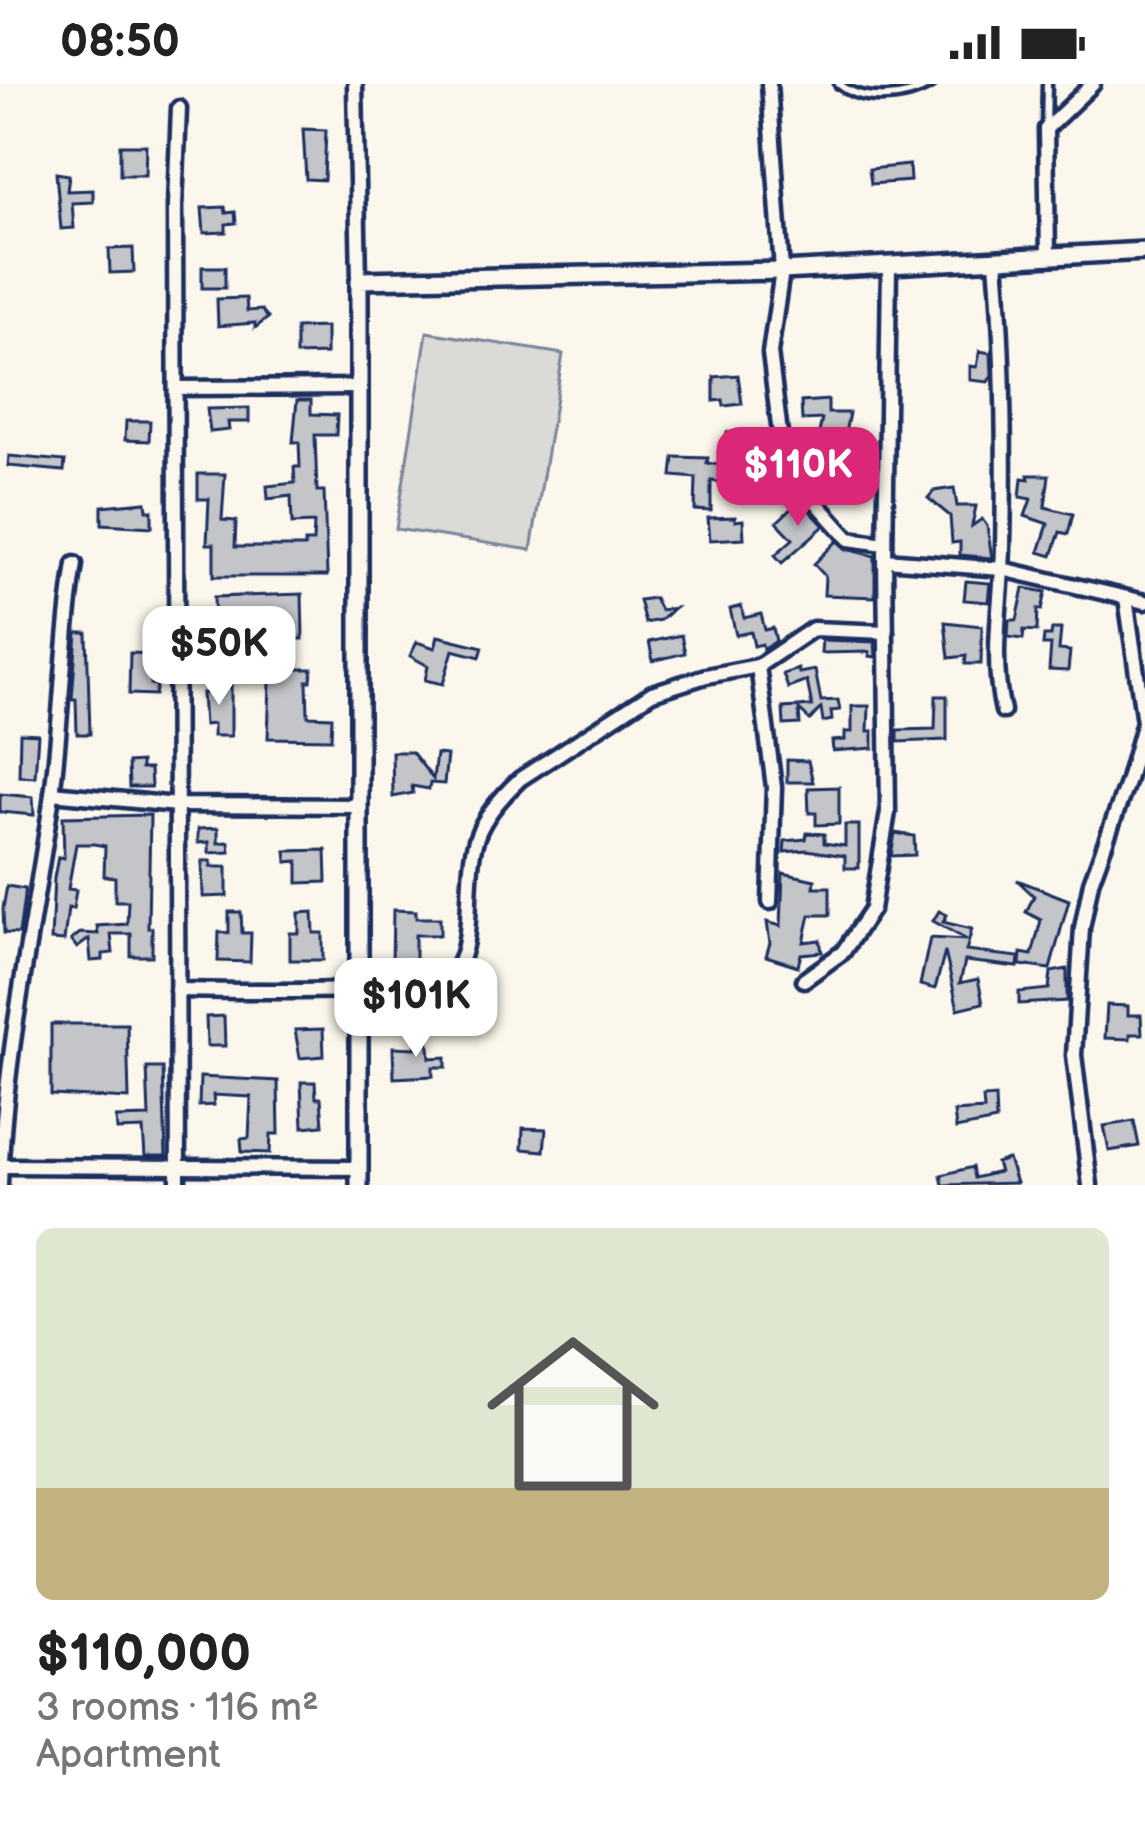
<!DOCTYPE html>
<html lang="en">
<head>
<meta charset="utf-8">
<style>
	:root { --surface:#fff; --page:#f6f6f6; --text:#222; --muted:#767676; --line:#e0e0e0; --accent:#db2777 }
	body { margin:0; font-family:"Balsamiq Sans",sans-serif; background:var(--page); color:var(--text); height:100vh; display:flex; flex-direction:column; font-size:45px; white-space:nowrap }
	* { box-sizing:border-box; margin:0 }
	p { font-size:39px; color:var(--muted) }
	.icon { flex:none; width:66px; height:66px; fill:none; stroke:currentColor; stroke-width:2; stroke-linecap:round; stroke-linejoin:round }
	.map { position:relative; height:1101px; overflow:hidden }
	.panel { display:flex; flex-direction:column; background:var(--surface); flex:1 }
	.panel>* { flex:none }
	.price { position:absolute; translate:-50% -102px; padding:0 27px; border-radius:24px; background:#fff; color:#222; font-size:39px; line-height:78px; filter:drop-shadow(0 3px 6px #0008) }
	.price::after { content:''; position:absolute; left:50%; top:72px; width:36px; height:27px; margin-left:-18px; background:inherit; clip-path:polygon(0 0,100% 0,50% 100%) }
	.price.on { background:var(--accent); color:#fff }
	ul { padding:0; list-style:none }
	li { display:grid; align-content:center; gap:24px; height:636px; padding:0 36px }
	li+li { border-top:3px solid var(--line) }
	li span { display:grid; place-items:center; height:372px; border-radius:18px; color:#555 }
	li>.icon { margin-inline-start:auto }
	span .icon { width:216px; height:216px; fill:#fffc; stroke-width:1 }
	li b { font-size:51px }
	.status { display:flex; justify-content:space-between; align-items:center; height:84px; padding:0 60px; background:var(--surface); direction:ltr }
	.status svg { height:33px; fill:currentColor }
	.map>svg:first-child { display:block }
</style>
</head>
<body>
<div class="status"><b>08:50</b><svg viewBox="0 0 49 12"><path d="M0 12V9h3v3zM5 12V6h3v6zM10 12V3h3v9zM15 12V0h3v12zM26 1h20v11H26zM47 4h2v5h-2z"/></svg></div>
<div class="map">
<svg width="1145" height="1101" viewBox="0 0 1145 1101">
	<rect width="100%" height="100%" fill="#fbf7ec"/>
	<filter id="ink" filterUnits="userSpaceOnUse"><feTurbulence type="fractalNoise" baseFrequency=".00833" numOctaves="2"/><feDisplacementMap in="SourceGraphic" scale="24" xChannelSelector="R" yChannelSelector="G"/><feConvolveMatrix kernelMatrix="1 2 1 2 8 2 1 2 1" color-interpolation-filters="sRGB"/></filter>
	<g filter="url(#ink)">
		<path fill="#dadad7" stroke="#7a849a" stroke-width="3" d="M 427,248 L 563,270 L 531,466 L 396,445 Z"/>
		<g fill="#c3c5c9" stroke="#1b2f5e" stroke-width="3">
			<path d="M 303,45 L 326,46 L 324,96 L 306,95 Z"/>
			<path d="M 120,61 L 146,61 L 145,91 L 120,91 Z"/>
			<path d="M 909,81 L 910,97 L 871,100 L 869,85 Z"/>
			<path d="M 56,89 L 69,91 L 67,107 L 93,106 L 93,118 L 72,119 L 74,144 L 61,145 Z"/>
			<path d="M 225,123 L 226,129 L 235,128 L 236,139 L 226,140 L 226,148 L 204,149 L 202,124 Z"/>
			<path d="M 133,164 L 134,188 L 110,189 L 109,165 Z"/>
			<rect x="202" y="183" width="23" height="21"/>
			<path d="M 246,214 L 247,227 L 262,226 L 268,234 L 255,244 L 255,239 L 218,242 L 217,215 Z"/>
			<path d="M 326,243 L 326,270 L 296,271 L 296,244 Z"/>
			<path d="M 980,267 L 991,269 L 992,291 L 988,298 L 970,296 L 970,282 L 977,283 Z"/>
			<path d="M 738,291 L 742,320 L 724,322 L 723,316 L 714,317 L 714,293 Z"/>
			<path d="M 297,316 L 311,316 L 311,330 L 337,331 L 336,351 L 315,351 L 317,407 L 324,407 L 327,492 L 214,492 L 214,460 L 207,460 L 209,415 L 198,415 L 198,390 L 225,390 L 222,436 L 236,437 L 235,463 L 305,463 L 305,458 L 313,458 L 314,439 L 292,440 L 291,412 L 268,415 L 267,402 L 295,399 L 294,383 L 300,383 L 299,358 L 293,358 Z"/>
			<path d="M 828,316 L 828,329 L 849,329 L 844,354 L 819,349 L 822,335 L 802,336 L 801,318 Z"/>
			<path d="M 249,324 L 249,338 L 228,338 L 229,346 L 210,348 L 207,325 Z"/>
			<path d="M 126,337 L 150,337 L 149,357 L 125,356 Z"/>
			<path d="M 727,348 L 770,356 L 767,372 L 724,363 Z"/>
			<path d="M 9,372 L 65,377 L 64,387 L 8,382 Z"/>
			<path d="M 674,373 L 708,374 L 707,379 L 759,387 L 757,402 L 711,397 L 711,427 L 695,426 L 696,394 L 672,392 Z"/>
			<path d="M 1028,391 L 1049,391 L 1045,423 L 1073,430 L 1068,450 L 1060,448 L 1052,472 L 1039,468 L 1048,440 L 1025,432 L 1031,415 L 1020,413 L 1022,394 L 1029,395 Z"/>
			<path d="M 954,404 L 957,422 L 976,422 L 972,442 L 982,435 L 987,442 L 992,474 L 960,471 L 960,458 L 952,459 L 950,432 L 928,414 L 934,407 Z"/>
			<path d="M 800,416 L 824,442 L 782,479 L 775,471 L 793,455 L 777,438 Z"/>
			<path d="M 146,418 L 147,426 L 152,426 L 152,443 L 102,440 L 102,422 Z"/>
			<path d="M 735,433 L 735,437 L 743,436 L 744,454 L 710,456 L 708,434 Z"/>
			<path d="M 837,457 L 846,465 L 875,472 L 875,513 L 824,511 L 825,492 L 814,480 Z"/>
			<path d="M 966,497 L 990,499 L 988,518 L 964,516 Z"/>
			<path d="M 1024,504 L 1046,508 L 1042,526 L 1038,525 L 1037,547 L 1024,546 L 1023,555 L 1008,553 L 1009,536 L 1017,536 Z"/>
			<path d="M 302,510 L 303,555 L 296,555 L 295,585 L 312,585 L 311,597 L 307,597 L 308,632 L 332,633 L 331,655 L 268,654 L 272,542 L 215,544 L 214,513 Z"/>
			<path d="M 654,514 L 660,526 L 675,524 L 660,536 L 645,539 L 639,516 Z"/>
			<path d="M 741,522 L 744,534 L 761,530 L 765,546 L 773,544 L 776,557 L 763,566 L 762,560 L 754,562 L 751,548 L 736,551 L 730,525 Z"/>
			<path d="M 945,538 L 982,542 L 981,580 L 965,580 L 966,572 L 949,574 Z"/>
			<path d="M 1052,545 L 1061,545 L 1059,566 L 1070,567 L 1068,587 L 1049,586 L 1051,561 L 1043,561 L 1044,552 L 1051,552 Z"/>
			<path d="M 77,549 L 87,549 L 90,650 L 77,650 L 76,615 L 72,615 Z"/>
			<path d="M 681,551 L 685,569 L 653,577 L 649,558 Z"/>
			<path d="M 438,552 L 483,563 L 480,573 L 453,566 L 443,600 L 425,596 L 428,582 L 410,572 L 417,558 L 435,564 Z"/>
			<path d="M 822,556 L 875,558 L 876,573 L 869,572 L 870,568 L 821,569 Z"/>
			<path d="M 130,569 L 152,570 L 151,600 L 157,601 L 155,611 L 129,610 Z"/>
			<path d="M 798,585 L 799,589 L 815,586 L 821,617 L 838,616 L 840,626 L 831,627 L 832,636 L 823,638 L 821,624 L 810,636 L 799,626 L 800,640 L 784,641 L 783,624 L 812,622 L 807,597 L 788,604 L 783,590 Z"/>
			<path d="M 213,596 L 231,596 L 231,652 L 213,652 L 213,640 L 204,641 L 202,609 L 213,609 Z"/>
			<path d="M 936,612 L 947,612 L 947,656 L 898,658 L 898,646 L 935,645 Z"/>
			<path d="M 852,622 L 869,622 L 868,647 L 873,647 L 873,664 L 833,667 L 832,657 L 845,656 L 845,648 L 852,648 Z"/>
			<path d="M 20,649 L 38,650 L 35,693 L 19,692 Z"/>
			<path d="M 392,668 L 412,668 L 433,695 L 436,670 L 447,671 L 444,700 L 430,699 L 429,705 L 412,702 L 413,709 L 393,713 Z"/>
			<path d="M 787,676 L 808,677 L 813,698 L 787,698 Z"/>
			<path d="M 141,678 L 141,685 L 150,685 L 151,703 L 129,703 L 128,679 Z"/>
			<path d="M 839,703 L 839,740 L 816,741 L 816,729 L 809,729 L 808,704 Z"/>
			<path d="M 0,710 L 33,713 L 34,731 L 0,728 Z"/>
			<path d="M 150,731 L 148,844 L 152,844 L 152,872 L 131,872 L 131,850 L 111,850 L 113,869 L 103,870 L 103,876 L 91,877 L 89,855 L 77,864 L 71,856 L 80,849 L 98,850 L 97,842 L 127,840 L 128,817 L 115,817 L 115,793 L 104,792 L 105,762 L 94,760 L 76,760 L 68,805 L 76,806 L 73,825 L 68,824 L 64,857 L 51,856 L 54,794 L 58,773 L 64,774 L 63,733 Z"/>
			<path d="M 845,741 L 859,741 L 859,784 L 845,784 L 845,772 L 807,766 L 784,768 L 785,757 L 806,755 L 807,749 L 824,750 L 824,759 L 845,762 Z"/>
			<path d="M 218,744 L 218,759 L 229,758 L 230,768 L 209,769 L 209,758 L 198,759 L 198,745 Z"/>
			<path d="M 895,749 L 914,752 L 915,771 L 891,772 Z"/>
			<path d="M 326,766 L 327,798 L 298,799 L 298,777 L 287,778 L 286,767 Z"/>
			<path d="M 202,777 L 211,777 L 211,783 L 227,783 L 227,812 L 203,813 Z"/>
			<path d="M 783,789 L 815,796 L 814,803 L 830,803 L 830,831 L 810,831 L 804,858 L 820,856 L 822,868 L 801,870 L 798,882 L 766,872 L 770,859 L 767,838 L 781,842 Z"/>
			<path d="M 1017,796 L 1069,816 L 1050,885 L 1020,881 L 1021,869 L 1032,871 L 1041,836 L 1026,828 L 1034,812 Z"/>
			<path d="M 7,802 L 25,805 L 19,850 L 4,849 L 3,824 Z"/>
			<path d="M 393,826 L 416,827 L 416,834 L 440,834 L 440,851 L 415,851 L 415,881 L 392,881 Z"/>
			<path d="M 939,827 L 947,831 L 943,838 L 972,845 L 966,867 L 1019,873 L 1018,883 L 965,877 L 960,899 L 978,895 L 983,919 L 958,925 L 945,868 L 935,905 L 920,901 L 930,854 L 967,856 L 933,837 Z"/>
			<path d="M 229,828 L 241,828 L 242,849 L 251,849 L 250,878 L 218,877 L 219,848 L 229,849 Z"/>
			<path d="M 313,828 L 314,849 L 323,849 L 323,876 L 290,876 L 290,849 L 299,849 L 299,829 Z"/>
			<path d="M 1067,885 L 1067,917 L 1019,920 L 1019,908 L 1049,905 L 1051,888 Z"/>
			<path d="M 1107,921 L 1128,922 L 1128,931 L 1141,931 L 1142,950 L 1130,950 L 1130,955 L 1105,954 Z"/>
			<path d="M 224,932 L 225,962 L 207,962 L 206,933 Z"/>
			<path d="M 51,940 L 127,940 L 129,1015 L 51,1011 Z"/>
			<path d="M 323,945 L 324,972 L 300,974 L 295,946 Z"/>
			<path d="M 415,952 L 428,952 L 430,974 L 446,973 L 446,983 L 433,983 L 433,992 L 394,994 L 393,963 L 416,964 Z"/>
			<path d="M 147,984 L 163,984 L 166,1072 L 145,1072 L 143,1045 L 117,1046 L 116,1034 L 149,1033 Z"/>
			<path d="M 200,993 L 278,997 L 279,1050 L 271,1050 L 270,1069 L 242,1068 L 241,1055 L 249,1054 L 251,1013 L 213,1011 L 214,1021 L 199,1022 Z"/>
			<path d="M 301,998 L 315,998 L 316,1014 L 321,1014 L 323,1041 L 303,1043 Z"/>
			<path d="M 995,1013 L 996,1037 L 956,1045 L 954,1028 L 984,1026 L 983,1014 Z"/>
			<path d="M 1134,1037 L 1139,1062 L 1109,1067 L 1104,1042 Z"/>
			<path d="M 523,1044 L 546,1045 L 544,1067 L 522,1065 Z"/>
			<path d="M 1008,1075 L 1016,1099 L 943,1101 L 941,1091 L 972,1083 L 974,1094 L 999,1088 L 996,1079 Z"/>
		</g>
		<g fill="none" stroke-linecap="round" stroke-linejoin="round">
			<g stroke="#1b2f5e" stroke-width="15">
				<g id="service">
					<path d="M 839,0 C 863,20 907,15 931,0"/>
					<path d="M 1046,44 L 1047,0"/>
				</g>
			</g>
			<g stroke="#1b2f5e" stroke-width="21">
				<g id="minor">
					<path d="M 355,0 L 359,196"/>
					<path d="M 769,0 L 782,187 L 770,269 L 784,382 L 849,455 L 885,460"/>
					<path d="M 1048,172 L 1046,45 L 1093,0"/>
					<path d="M 996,177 C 1004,273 1005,367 1003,462 C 1002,518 990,572 1003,627"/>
					<path d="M 176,304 L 360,303"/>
					<path d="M 885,476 L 1002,485 L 1145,518"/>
					<path d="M 1126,514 L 1145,645"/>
					<path d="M 758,582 L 774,703 L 770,818"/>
					<path d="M 52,709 L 177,721 L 359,722"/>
					<path d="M 804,896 L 843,868 L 872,825 L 888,728 L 885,476 L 889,183"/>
					<path d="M 177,906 C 223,906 427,914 453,888 C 465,876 467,852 468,836 C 472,766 466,746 520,695 L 652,609 L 706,592 L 758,582 L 813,545 L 886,548"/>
					<path d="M 1,1082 L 359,1084"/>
					<path d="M 0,1101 C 4,972 33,845 51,718 C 62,639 62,559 75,480"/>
					<path d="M 178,1101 L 175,121 L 179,24"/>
					<path d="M 1090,1101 L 1074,971 L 1082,844 L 1091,798 L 1127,699 L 1143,641"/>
				</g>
			</g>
			<g stroke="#1b2f5e" stroke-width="24">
				<path id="tertiary" d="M 359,1101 L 359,196 L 782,187 L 1145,167"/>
			</g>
			<use href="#service" stroke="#fbf7ec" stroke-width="6"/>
			<use href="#minor" stroke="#fbf7ec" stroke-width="12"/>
			<use href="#tertiary" stroke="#fbf7ec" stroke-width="15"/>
		</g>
	</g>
</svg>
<b class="price on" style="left:798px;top:445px">$110K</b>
<b class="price" style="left:219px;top:624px">$50K</b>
<b class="price" style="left:416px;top:976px">$101K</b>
</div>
<section class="panel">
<ul>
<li><span style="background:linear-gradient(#dfe7d0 70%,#c2b280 0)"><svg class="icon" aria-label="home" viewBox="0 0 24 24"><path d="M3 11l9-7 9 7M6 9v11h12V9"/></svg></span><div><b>$110,000</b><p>3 rooms · 116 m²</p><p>Apartment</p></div></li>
</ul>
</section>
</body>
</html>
